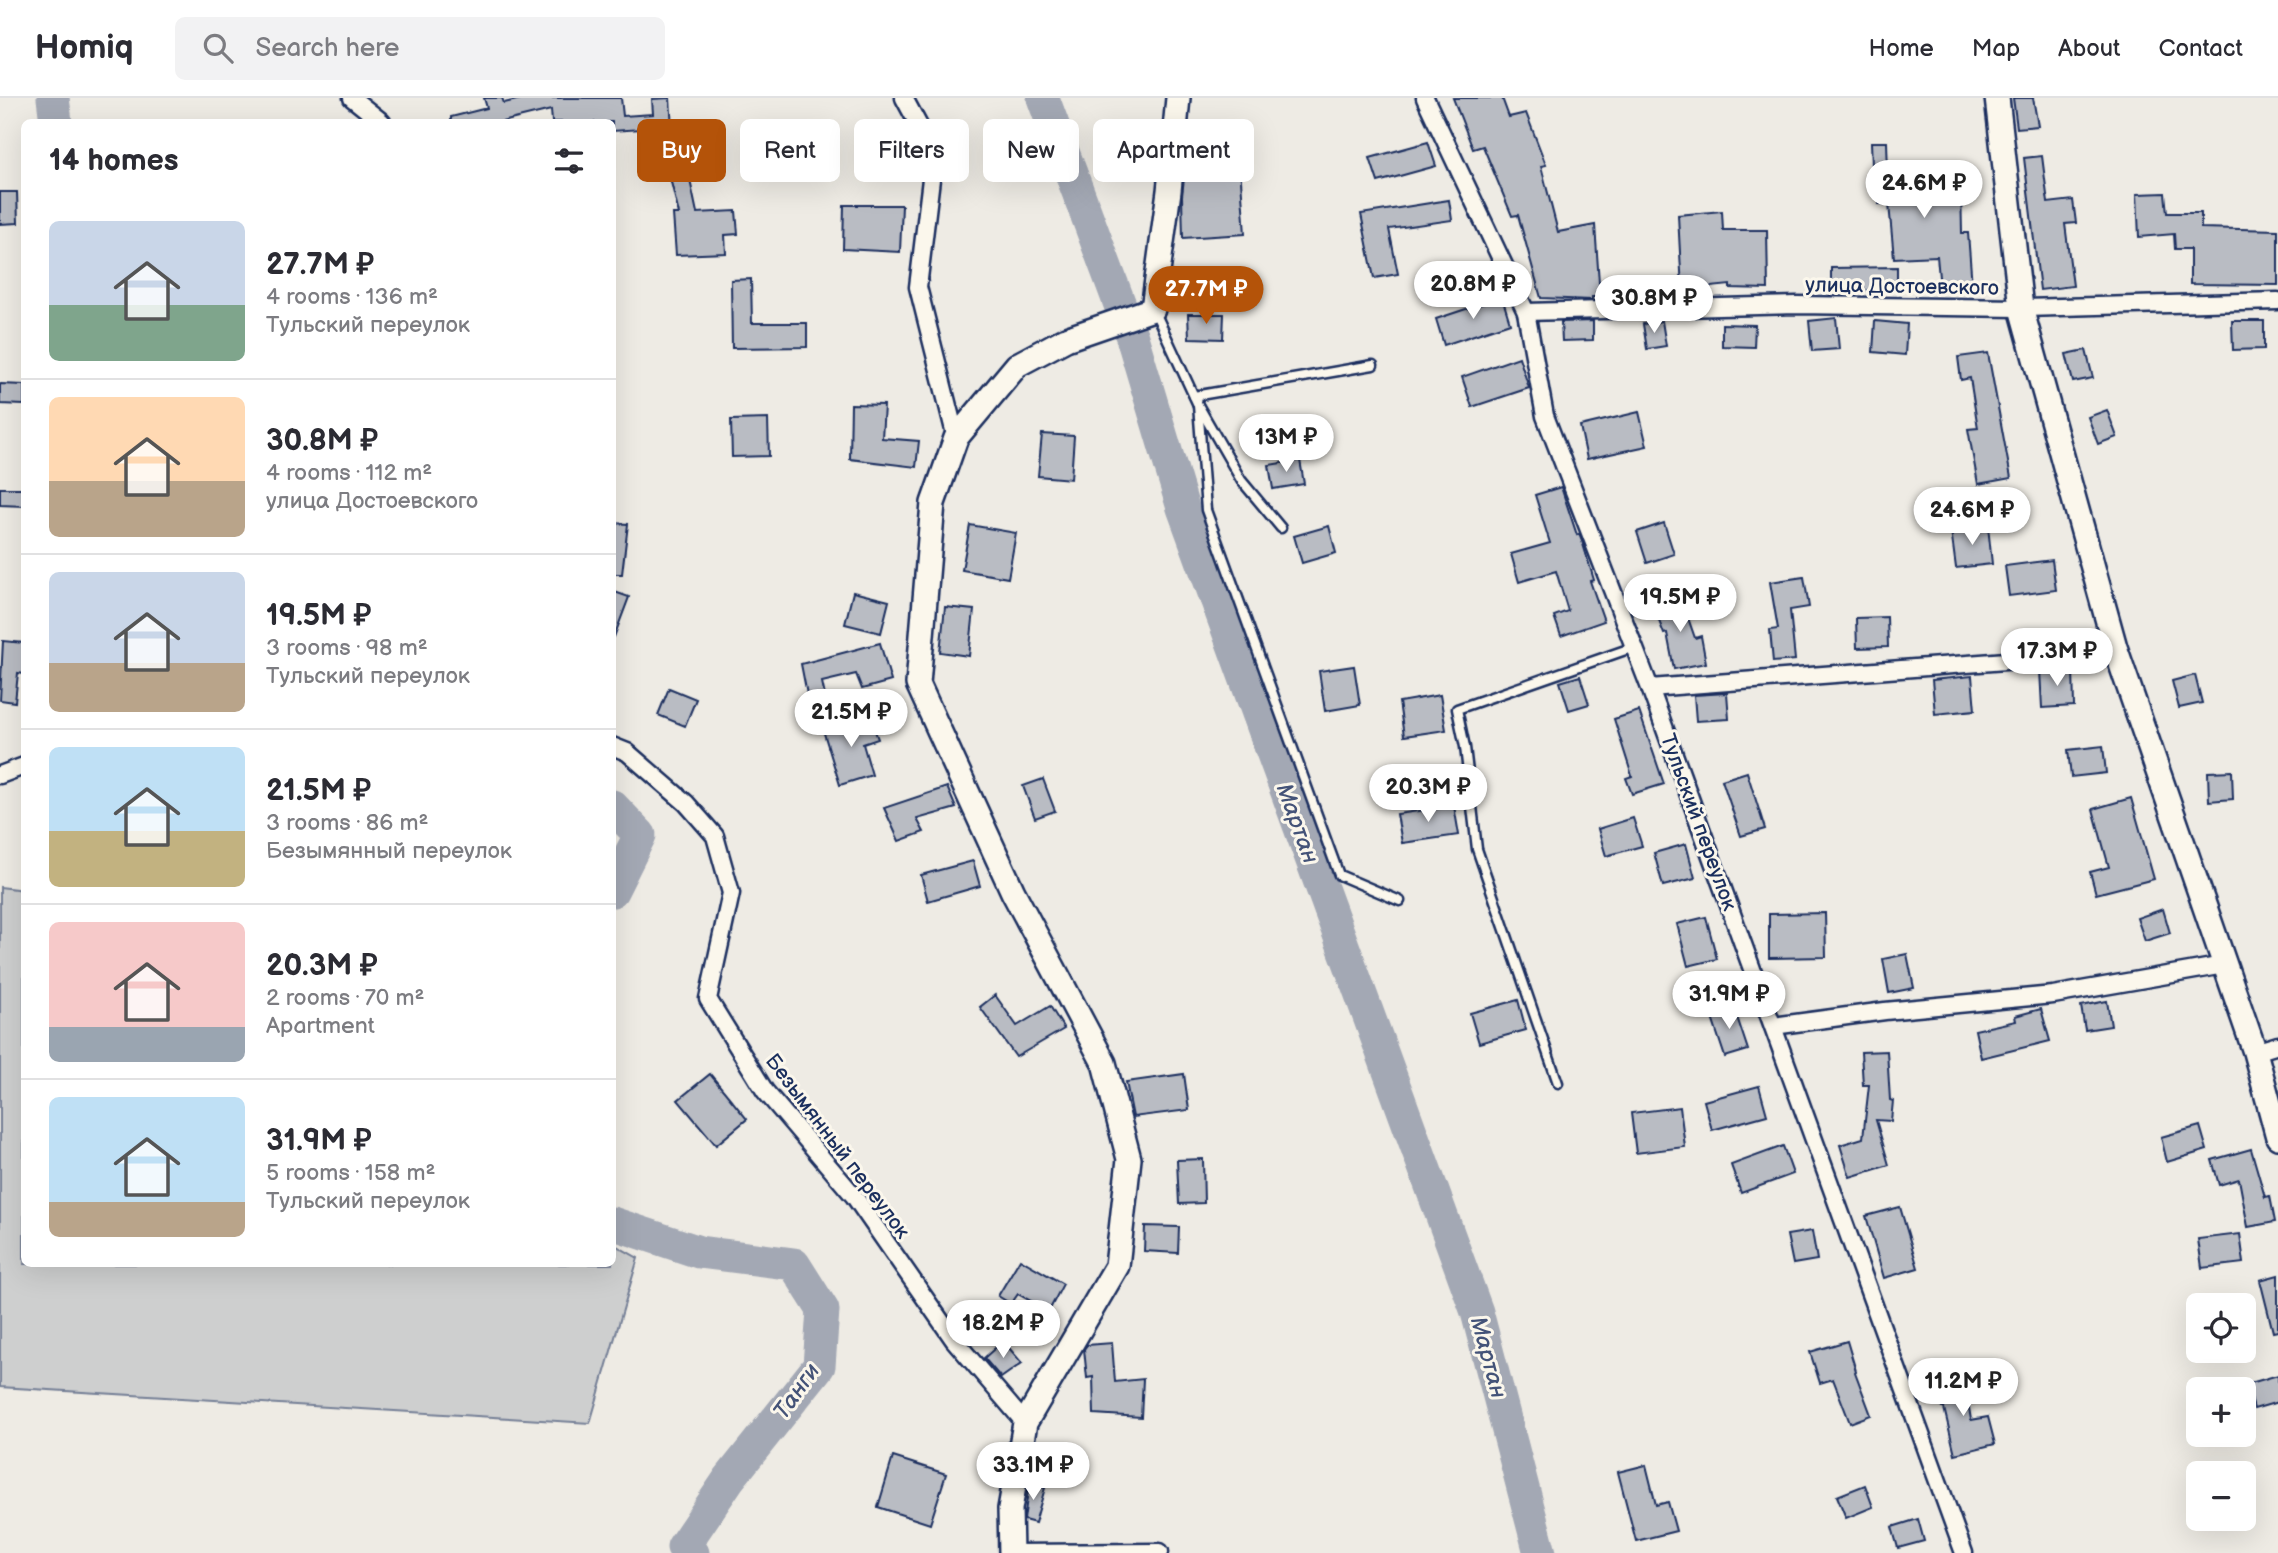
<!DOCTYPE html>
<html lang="en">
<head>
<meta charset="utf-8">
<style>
	:root { --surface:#fff; --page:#f2f2f3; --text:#2b2b33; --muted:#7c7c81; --line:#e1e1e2; --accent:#b45309 }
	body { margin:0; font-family:"Balsamiq Sans",sans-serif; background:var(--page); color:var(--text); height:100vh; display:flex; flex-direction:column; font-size:26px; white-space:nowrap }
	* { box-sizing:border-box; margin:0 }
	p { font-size:23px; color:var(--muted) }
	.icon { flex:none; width:38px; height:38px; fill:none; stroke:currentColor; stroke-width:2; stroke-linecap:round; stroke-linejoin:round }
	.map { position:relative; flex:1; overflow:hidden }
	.drawer { position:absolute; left:21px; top:21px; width:595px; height:1148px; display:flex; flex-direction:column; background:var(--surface); border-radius:10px; box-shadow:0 7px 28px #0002 }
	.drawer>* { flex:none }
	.banner { position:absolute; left:637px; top:21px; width:665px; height:63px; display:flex; gap:14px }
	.tools { position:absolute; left:2186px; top:1195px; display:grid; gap:14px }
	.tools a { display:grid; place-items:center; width:70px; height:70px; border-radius:10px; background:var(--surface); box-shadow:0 7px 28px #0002; font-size:35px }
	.price { position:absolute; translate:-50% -60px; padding:0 16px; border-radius:24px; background:#fff; color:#222; font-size:23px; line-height:46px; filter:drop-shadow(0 2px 4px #0008) }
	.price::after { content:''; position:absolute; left:50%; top:42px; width:21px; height:16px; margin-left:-10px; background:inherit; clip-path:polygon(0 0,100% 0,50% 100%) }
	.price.on { background:var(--accent); color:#fff }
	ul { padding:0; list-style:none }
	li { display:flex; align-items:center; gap:21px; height:175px; padding:0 28px }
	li+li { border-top:2px solid var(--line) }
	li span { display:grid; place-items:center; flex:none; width:196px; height:140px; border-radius:10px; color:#555 }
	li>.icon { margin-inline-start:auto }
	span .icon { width:84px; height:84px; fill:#fffc; stroke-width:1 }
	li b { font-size:30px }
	h2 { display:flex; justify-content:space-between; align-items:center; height:84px; padding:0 28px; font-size:30px }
	.tag { padding:0 24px; border-radius:10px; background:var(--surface); box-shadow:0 7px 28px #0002; font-size:24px; line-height:63px }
	.tag.on { background:var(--accent); color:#fff }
	header { display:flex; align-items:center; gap:42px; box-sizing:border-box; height:98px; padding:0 35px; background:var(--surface); border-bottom:2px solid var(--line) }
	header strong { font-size:33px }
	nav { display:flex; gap:38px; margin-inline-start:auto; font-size:24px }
	.search { width:490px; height:63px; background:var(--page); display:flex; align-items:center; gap:18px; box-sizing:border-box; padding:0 24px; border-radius:10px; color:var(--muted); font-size:26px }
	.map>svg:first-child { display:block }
</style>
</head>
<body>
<header>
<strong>Homiq</strong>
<div class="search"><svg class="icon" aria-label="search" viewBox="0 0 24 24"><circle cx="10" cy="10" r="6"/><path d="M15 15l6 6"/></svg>Search here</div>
<nav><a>Home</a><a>Map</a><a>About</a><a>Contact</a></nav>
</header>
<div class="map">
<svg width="2278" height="1455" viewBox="0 0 2278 1455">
	<rect width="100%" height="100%" fill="#eeebe4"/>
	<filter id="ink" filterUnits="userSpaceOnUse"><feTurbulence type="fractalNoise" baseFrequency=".0143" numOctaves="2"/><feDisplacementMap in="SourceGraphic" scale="14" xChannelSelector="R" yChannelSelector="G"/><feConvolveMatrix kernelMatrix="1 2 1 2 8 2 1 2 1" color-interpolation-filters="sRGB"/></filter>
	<g filter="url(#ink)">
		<path fill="#cecfcf" stroke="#747f96" stroke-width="2" d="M 0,789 L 24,792 L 24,1166 L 612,1166 L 613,1146 L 638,1160 L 590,1325 L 0,1289 Z"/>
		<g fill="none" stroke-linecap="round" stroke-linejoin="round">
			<g stroke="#a3a8b4" stroke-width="33">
				<path d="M 53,0 L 56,24"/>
				<path d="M 1043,0 L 1132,239 L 1183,410 L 1477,1214 L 1540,1455"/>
				<path d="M 612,708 L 640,737 L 612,793"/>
				<path d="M 612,1125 L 699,1154 L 794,1166 L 823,1212 L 819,1268 L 729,1381 L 683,1449 L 693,1455"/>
			</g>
		</g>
		<g fill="#b9bcc3" stroke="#1b2f5e" stroke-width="2">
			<path d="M 484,0 L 502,0 L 504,5 L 525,0 L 621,0 L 623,18 L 653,16 L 652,1 L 670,0 L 672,29 L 612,33 L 612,24 L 552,24 L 551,12 L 502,24 L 451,24 L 451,19 L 487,10 Z"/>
			<path d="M 1453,0 L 1502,0 L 1509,19 L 1526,15 L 1546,67 L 1541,68 L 1558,134 L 1595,127 L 1600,199 L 1592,199 L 1592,202 L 1541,200 L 1518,117 L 1512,118 L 1483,48 L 1473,51 Z"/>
			<path d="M 2013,0 L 2033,0 L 2038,28 L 2017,30 Z"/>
			<path d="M 1238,42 L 1245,136 L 1183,140 L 1182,98 L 1188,44 Z"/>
			<path d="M 1428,44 L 1436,68 L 1378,84 L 1370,60 Z"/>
			<path d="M 1871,44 L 1887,44 L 1888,74 L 1917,72 L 1918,92 L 1961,89 L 1962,135 L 1968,135 L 1972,188 L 1940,190 L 1937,158 L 1894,160 L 1889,106 L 1879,106 L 1879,91 L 1873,91 Z"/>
			<path d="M 712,56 L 716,78 L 690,82 L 697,115 L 736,113 L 738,136 L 725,137 L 726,155 L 676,157 L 673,116 L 679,116 L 666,64 Z"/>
			<path d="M 2042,58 L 2048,105 L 2073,102 L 2076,125 L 2065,126 L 2073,188 L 2040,192 L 2024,60 Z"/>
			<path d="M 0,94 L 17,94 L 18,125 L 0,126 Z"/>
			<path d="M 2165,95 L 2167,115 L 2201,115 L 2201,130 L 2278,132 L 2278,187 L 2190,186 L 2190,151 L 2175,151 L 2174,136 L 2139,139 L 2137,96 Z"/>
			<path d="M 1449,102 L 1452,122 L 1389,131 L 1398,176 L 1374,180 L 1361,116 Z"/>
			<path d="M 844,107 L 902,107 L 900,154 L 843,151 Z"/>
			<path d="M 1722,113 L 1723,132 L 1767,132 L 1768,191 L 1730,190 L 1730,187 L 1682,192 L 1678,117 Z"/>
			<path d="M 1897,169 L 1897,192 L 1831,193 L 1831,170 Z"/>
			<path d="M 751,181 L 752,225 L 807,225 L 807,249 L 732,250 L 731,182 Z"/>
			<path d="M 1502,199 L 1510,225 L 1444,247 L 1436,221 Z"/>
			<path d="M 1188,216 L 1224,216 L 1223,241 L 1189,240 Z"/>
			<path d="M 1836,220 L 1839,251 L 1812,253 L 1809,223 Z"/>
			<path d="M 1593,223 L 1593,242 L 1562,243 L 1561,224 Z"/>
			<path d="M 1662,223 L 1666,248 L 1647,251 L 1643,226 Z"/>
			<path d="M 1875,223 L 1907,226 L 1905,257 L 1873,254 Z"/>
			<path d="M 2232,223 L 2264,223 L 2264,251 L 2233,252 Z"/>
			<path d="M 1722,226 L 1755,227 L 1754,249 L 1722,248 Z"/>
			<path d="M 2086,252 L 2093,280 L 2073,284 L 2066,256 Z"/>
			<path d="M 1988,255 L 2011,380 L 1978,386 L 1968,331 L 1978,330 L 1970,280 L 1961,282 L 1958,259 Z"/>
			<path d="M 1519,259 L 1529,290 L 1472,309 L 1462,279 Z"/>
			<path d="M 0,286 L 24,287 L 24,307 L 0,306 Z"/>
			<path d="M 851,306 L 884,307 L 882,340 L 919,343 L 916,369 L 850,361 Z"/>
			<path d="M 2107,312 L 2117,339 L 2098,346 L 2088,319 Z"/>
			<path d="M 1639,314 L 1647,348 L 1587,361 L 1580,328 Z"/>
			<path d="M 768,321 L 769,358 L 732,359 L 731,322 Z"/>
			<path d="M 1042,336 L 1074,338 L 1071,381 L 1038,378 Z"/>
			<path d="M 1300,362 L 1304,386 L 1273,391 L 1269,367 Z"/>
			<path d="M 1561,389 L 1577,437 L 1579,436 L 1583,446 L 1594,482 L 1590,483 L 1604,523 L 1561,538 L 1554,518 L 1568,513 L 1556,473 L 1519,484 L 1511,456 L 1550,445 L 1535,397 Z"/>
			<path d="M 0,390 L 24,390 L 24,408 L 0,407 Z"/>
			<path d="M 612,425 L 628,426 L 622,476 L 612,476 Z"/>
			<path d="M 1664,425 L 1674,456 L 1647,465 L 1637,434 Z"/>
			<path d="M 970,427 L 1016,435 L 1008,480 L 962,472 Z"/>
			<path d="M 1329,428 L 1336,455 L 1302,465 L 1294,438 Z"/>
			<path d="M 1988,428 L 1992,466 L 1956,470 L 1951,432 Z"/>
			<path d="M 2052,462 L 2056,492 L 2009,498 L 2005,468 Z"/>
			<path d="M 1804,479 L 1809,509 L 1790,512 L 1795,562 L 1773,564 L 1770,532 L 1778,531 L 1770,484 Z"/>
			<path d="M 612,493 L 629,499 L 614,539 L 612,539 Z"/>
			<path d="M 853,494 L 889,503 L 881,535 L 845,526 Z"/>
			<path d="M 1680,497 L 1695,540 L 1701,538 L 1706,565 L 1674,571 L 1667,535 L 1664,536 L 1653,507 Z"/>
			<path d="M 945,509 L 974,512 L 969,558 L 940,554 Z"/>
			<path d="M 1887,519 L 1888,549 L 1857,550 L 1856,520 Z"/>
			<path d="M 3,543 L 24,545 L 24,576 L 18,575 L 15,604 L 0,602 Z"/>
			<path d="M 880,545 L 891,583 L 862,591 L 856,576 L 822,584 L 828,612 L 811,617 L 801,566 Z"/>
			<path d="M 1354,568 L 1360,607 L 1325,613 L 1319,573 Z"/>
			<path d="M 2073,571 L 2074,608 L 2042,610 L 2040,572 Z"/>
			<path d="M 2195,577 L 2202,605 L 2179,610 L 2172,583 Z"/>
			<path d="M 1580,578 L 1589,606 L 1569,612 L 1560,584 Z"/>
			<path d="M 1972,578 L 1975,612 L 1935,616 L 1932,582 Z"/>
			<path d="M 669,590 L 696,601 L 685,628 L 658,617 Z"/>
			<path d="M 1727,595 L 1729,621 L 1696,623 L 1694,597 Z"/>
			<path d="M 1440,597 L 1446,632 L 1404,638 L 1399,604 Z"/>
			<path d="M 1639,613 L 1664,686 L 1632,696 L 1626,680 L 1632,678 L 1614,621 Z"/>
			<path d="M 870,619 L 878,641 L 863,646 L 872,677 L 840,687 L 823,632 Z"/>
			<path d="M 2103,648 L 2106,675 L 2071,679 L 2068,652 Z"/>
			<path d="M 2232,673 L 2233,701 L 2209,703 L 2208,674 Z"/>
			<path d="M 1747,674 L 1765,731 L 1741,738 L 1722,682 Z"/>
			<path d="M 1043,681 L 1055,713 L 1035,720 L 1023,688 Z"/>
			<path d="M 947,689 L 956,710 L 917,721 L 924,734 L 899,743 L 884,710 Z"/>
			<path d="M 2131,700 L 2154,781 L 2096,796 L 2090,774 L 2109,769 L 2093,711 Z"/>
			<path d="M 1454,708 L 1459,737 L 1402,745 L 1397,716 Z"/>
			<path d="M 1633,720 L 1642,748 L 1606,758 L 1598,731 Z"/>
			<path d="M 1686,746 L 1695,780 L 1663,788 L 1654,755 Z"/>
			<path d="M 973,763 L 980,788 L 928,803 L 921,777 Z"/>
			<path d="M 2163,811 L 2170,835 L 2145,843 L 2137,820 Z"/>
			<path d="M 1825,815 L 1826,859 L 1769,860 L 1769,816 Z"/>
			<path d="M 1706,819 L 1717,861 L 1688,868 L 1677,826 Z"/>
			<path d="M 1907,856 L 1914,890 L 1889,895 L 1883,861 Z"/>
			<path d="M 995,897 L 1017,928 L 1050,908 L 1064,931 L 1016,959 L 980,909 Z"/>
			<path d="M 1518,902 L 1526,932 L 1479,945 L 1470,915 Z"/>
			<path d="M 2107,903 L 2111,928 L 2085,932 L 2081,908 Z"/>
			<path d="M 1733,907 L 1748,952 L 1725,959 L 1710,914 Z"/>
			<path d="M 2041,911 L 2050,943 L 1981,960 L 1975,932 L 2016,923 L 2015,918 Z"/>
			<path d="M 1887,953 L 1890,1002 L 1893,1003 L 1891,1023 L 1876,1022 L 1889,1067 L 1850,1079 L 1840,1047 L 1863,1040 L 1869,987 L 1863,987 L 1861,954 Z"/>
			<path d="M 710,976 L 747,1021 L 716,1047 L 678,1002 Z"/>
			<path d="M 1184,976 L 1189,1012 L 1133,1019 L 1126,984 Z"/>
			<path d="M 1759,988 L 1767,1017 L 1712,1032 L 1704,1003 Z"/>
			<path d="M 1680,1009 L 1685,1049 L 1636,1055 L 1631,1015 Z"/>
			<path d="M 2200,1028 L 2207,1052 L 2167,1064 L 2161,1039 Z"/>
			<path d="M 1783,1048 L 1793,1076 L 1741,1095 L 1731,1067 Z"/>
			<path d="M 2251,1051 L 2265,1099 L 2270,1098 L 2275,1124 L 2248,1129 L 2239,1081 L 2219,1087 L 2212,1062 Z"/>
			<path d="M 1203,1061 L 1204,1105 L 1179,1106 L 1177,1062 Z"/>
			<path d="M 1900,1109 L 1918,1170 L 1884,1180 L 1866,1118 Z"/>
			<path d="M 1145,1128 L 1179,1129 L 1178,1155 L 1144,1153 Z"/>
			<path d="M 1812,1133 L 1817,1162 L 1793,1166 L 1787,1137 Z"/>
			<path d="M 2240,1136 L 2244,1165 L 2202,1170 L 2198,1141 Z"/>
			<path d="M 1020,1161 L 1063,1186 L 1049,1213 L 1018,1196 L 1011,1206 L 998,1198 Z"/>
			<path d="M 2278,1177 L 2278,1233 L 2273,1234 L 2260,1182 Z"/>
			<path d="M 1003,1243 L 1022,1265 L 1001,1280 L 984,1260 Z"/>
			<path d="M 1847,1243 L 1856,1273 L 1855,1274 L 1871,1317 L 1850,1325 L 1833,1281 L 1820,1285 L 1810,1254 Z"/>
			<path d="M 1112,1245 L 1115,1284 L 1143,1281 L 1141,1319 L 1094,1316 L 1093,1279 L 1087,1280 L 1084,1251 L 1087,1247 Z"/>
			<path d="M 2278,1277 L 2278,1304 L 2254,1311 L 2247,1286 Z"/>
			<path d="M 1964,1279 L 1971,1322 L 1988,1319 L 1995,1346 L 1955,1356 L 1944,1310 L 1942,1310 L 1937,1284 Z"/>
			<path d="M 893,1359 L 946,1376 L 930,1426 L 878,1409 Z"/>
			<path d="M 1646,1367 L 1656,1407 L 1668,1404 L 1676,1433 L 1636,1443 L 1618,1374 Z"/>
			<path d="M 1029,1385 L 1045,1390 L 1035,1425 L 1024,1422 Z"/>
			<path d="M 1865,1387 L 1873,1409 L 1846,1420 L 1837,1398 Z"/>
			<path d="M 1918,1421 L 1924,1443 L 1898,1450 L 1892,1429 Z"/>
		</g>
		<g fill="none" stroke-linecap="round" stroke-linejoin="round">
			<g stroke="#1b2f5e" stroke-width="13">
				<g id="lane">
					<path d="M 1155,214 L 1198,307 L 1241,382 L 1281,430"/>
					<path d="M 1194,298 L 1373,267"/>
					<path d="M 1198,307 L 1206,412 L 1339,777 L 1400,803"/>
					<path d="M 1558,985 L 1477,751 L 1465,649 L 1457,611 L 1634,549"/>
				</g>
			</g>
			<g stroke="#1b2f5e" stroke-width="21">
				<g id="street">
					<path d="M 352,0 L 382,24"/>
					<path d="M 904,0 L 934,56 L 918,189 L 956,340"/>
					<path d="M 1425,0 L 1526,214 L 1545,318 L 1650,590 L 1964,1455"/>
					<path d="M 1526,214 L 1796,207 L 2021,210 L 2278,203"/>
					<path d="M 1650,590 L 2086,557 L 2115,549"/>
					<path d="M 612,648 L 627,654 L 686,705 L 715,738 L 731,795 L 708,901 L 765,993 L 854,1098 L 954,1242 L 1025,1325"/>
					<path d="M 0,677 L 24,668"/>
					<path d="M 1773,928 L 1885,913 L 2053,897 L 2224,867"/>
					<path d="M 2255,954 L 2278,947"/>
					<path d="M 1011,1455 L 1160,1454"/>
				</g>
			</g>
			<g stroke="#1b2f5e" stroke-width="28">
				<g id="secondary">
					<path d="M 1997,0 L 2021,210 L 2115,549 L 2255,954 L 2278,1039"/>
					<path d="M 1011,1455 L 1010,1411 L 1025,1325 L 1117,1168 L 1129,1061 L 1104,965 L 1013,794 L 918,586 L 933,405 L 956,340 L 1017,267 L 1066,241 L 1153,211 L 1169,93 L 1178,0"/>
				</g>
			</g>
			<use href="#lane" stroke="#fbf7ec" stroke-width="8"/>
			<use href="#street" stroke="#fbf7ec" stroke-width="16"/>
			<use href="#secondary" stroke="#fbf7ec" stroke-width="23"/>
		</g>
	</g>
	<g text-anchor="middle" stroke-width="6" stroke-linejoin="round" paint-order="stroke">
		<g font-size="21" fill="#1b2f5e" stroke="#fbf7ec">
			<text transform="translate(1902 188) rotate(1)" y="7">улица Достоевского</text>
			<text transform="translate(1699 724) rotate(70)" y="7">Тульский переулок</text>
			<text transform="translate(838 1048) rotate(53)" y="7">Безымянный переулок</text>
		</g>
		<g font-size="23" font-style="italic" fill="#445378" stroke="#fbf7ec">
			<text transform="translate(1298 725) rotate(70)" y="8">Мартан</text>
			<text transform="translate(1489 1259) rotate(75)" y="8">Мартан</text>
			<text transform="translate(796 1293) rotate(-55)" y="8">Танги</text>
		</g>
	</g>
</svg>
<div class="tools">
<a><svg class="icon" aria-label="locate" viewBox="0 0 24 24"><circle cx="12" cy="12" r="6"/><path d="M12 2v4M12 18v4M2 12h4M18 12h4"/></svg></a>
<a>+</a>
<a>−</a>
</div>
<b class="price" style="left:1924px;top:122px">24.6M ₽</b>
<b class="price" style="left:1473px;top:223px">20.8M ₽</b>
<b class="price on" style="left:1206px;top:228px">27.7M ₽</b>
<b class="price" style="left:1654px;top:237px">30.8M ₽</b>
<b class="price" style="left:1286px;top:376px">13M ₽</b>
<b class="price" style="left:1972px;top:449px">24.6M ₽</b>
<b class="price" style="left:1680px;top:536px">19.5M ₽</b>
<b class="price" style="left:2057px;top:590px">17.3M ₽</b>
<b class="price" style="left:851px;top:651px">21.5M ₽</b>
<b class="price" style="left:1428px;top:726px">20.3M ₽</b>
<b class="price" style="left:1729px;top:933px">31.9M ₽</b>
<b class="price" style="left:1003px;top:1262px">18.2M ₽</b>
<b class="price" style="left:1963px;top:1320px">11.2M ₽</b>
<b class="price" style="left:1033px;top:1404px">33.1M ₽</b>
<div class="banner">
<a class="tag on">Buy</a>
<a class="tag">Rent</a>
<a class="tag">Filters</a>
<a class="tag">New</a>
<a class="tag">Apartment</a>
</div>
<section class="drawer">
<h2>14 homes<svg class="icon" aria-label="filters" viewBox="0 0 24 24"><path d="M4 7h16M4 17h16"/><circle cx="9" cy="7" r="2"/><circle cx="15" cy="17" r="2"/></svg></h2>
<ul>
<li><span style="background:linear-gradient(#c9d6e8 60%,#7fa58c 0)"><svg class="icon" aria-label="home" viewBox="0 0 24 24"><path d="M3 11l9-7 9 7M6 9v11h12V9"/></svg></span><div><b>27.7M ₽</b><p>4 rooms · 136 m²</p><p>Тульский переулок</p></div></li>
<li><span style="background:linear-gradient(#ffd9b3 60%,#b9a48a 0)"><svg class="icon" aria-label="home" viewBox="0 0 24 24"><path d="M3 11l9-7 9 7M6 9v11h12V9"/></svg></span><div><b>30.8M ₽</b><p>4 rooms · 112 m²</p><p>улица Достоевского</p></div></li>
<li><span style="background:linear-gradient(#c9d6e8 65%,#b9a48a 0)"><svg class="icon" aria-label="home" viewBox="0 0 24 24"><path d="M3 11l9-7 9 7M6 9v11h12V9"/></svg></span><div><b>19.5M ₽</b><p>3 rooms · 98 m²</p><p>Тульский переулок</p></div></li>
<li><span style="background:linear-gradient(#bfe0f5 60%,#c2b280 0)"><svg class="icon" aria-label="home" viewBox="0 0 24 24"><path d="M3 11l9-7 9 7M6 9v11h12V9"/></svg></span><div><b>21.5M ₽</b><p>3 rooms · 86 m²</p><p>Безымянный переулок</p></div></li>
<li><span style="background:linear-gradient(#f6c9c9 75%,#9aa5b1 0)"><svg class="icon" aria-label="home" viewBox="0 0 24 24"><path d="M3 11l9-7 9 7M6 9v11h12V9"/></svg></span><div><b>20.3M ₽</b><p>2 rooms · 70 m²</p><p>Apartment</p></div></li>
<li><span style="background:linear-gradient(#bfe0f5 75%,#b9a48a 0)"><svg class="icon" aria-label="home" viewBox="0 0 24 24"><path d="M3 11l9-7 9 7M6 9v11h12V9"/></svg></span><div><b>31.9M ₽</b><p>5 rooms · 158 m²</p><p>Тульский переулок</p></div></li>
</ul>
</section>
</div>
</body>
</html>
